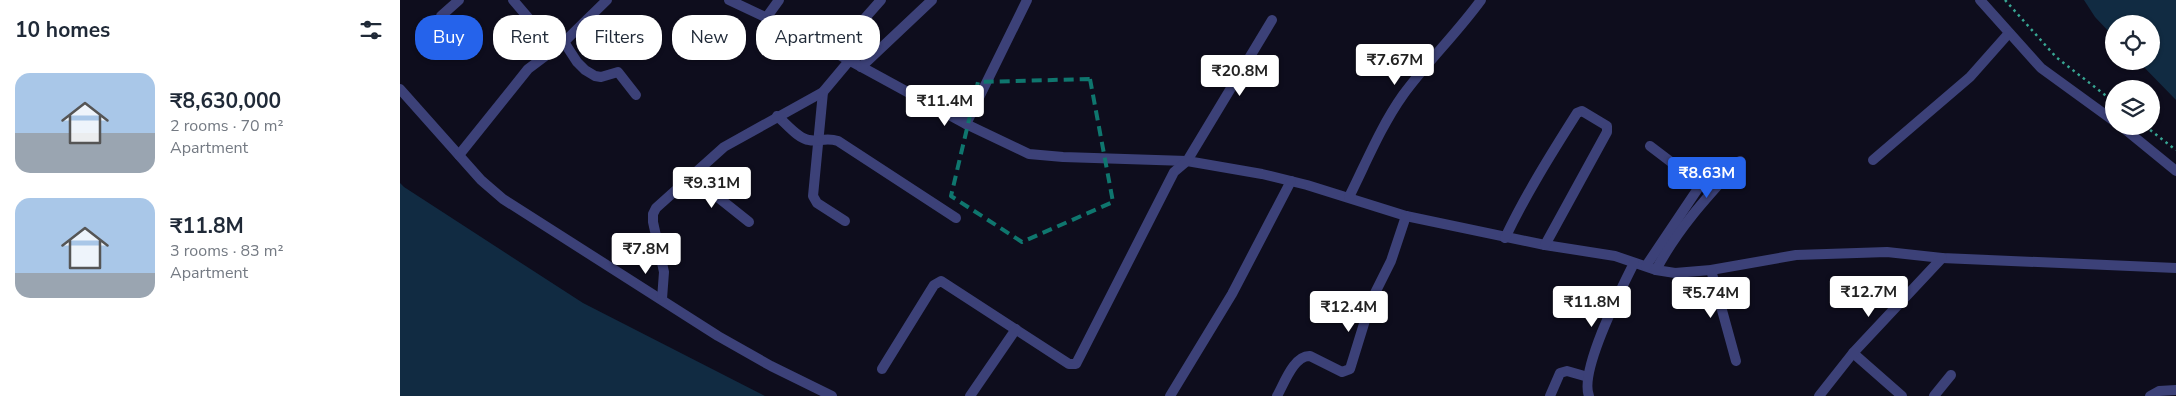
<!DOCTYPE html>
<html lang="en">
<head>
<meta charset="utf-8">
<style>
	:root { --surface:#fff; --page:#f2f2f3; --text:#1f2937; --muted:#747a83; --accent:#2563eb }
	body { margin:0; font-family:"Nunito Sans",sans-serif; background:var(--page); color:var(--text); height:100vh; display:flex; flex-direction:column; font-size:19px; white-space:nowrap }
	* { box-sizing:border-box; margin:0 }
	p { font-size:16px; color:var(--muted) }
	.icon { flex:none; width:28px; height:28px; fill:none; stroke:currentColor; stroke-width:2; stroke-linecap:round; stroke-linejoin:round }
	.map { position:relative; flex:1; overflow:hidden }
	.drawer { display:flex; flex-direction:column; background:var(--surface); width:400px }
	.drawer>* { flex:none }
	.guide { position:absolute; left:15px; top:15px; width:475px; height:45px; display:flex; gap:10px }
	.controls { position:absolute; left:1705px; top:15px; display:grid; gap:10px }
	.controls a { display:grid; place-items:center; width:55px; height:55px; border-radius:50%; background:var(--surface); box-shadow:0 1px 4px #0004; font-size:25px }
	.price { position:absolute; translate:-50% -42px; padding:0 11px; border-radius:5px; background:#fff; color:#222; font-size:16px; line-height:32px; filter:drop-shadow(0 1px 2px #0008) }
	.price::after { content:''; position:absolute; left:50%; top:30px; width:15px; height:11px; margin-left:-8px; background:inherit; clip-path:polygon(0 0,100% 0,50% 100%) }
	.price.current { background:var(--accent); color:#fff }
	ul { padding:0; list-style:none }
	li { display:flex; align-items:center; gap:15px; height:125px; padding:0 15px }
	li span { display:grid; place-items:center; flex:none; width:140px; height:100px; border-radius:15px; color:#555 }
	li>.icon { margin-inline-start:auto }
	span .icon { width:60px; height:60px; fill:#fffc; stroke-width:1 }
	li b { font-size:21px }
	h2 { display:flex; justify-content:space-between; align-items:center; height:60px; padding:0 15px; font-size:21px }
	.pill { padding:0 18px; border-radius:20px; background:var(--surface); box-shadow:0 1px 4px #0004; font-size:18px; line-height:45px }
	.pill.current { background:var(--accent); color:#fff }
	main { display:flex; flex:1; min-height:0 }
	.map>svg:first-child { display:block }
</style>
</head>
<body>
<main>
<section class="drawer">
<h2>10 homes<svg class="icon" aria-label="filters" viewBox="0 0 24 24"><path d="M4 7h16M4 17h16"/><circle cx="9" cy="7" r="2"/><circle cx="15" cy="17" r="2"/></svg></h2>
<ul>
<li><span style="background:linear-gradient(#a9c7e8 60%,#9aa5b1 0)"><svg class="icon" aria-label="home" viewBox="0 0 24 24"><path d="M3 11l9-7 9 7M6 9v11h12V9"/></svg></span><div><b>₹8,630,000</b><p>2 rooms · 70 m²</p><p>Apartment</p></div></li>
<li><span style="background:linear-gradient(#a9c7e8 75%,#9aa5b1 0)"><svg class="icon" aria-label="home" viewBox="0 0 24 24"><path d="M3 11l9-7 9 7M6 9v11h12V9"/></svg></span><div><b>₹11.8M</b><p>3 rooms · 83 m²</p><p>Apartment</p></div></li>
</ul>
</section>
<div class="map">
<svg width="1776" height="396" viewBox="0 0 1776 396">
	<rect width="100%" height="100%" fill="#0e0d1d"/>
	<g fill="#112b42">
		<path d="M 1684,0 L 1776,0 L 1776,100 L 1738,61 L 1751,61 L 1751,24 L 1714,24 L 1714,37 L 1695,17 Z"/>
		<path d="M 0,183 L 4,187 L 183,303 L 365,396 L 0,396 Z"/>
	</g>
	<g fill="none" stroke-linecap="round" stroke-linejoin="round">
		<g stroke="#37a592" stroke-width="2.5" stroke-dasharray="2.5 4" stroke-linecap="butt">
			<path d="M 1605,0 L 1656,57 L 1714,102"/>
			<path d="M 1745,126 L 1776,150"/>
		</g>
		<g stroke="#3c4178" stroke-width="10">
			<path d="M 113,0 L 155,49"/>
			<path d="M 329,0 L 403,35 L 566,124 L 629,154 L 663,157 L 787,161 L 862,174 L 907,185 L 1006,216 L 1145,245 L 1215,256 L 1256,270 L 1275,273 L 1311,270 L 1396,255 L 1487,252 L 1542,258 L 1776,268"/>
			<path d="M 1580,0 L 1641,68 L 1714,121"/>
			<path d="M 41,16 L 59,0"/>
			<path d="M 366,18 L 379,0"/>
			<path d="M 164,42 L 177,62 L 185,70 L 195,76 L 201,77 L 218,72 L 236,95"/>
			<path d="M 435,52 L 481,0"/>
			<path d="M 461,67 L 532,0"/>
			<path d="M 0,89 L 81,180 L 103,199 L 318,336 L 371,366 L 432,396"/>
			<path d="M 423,92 L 413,196 L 417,203 L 445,221"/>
			<path d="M 377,116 C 386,123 398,139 409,140 C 419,142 426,137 438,141 L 556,218"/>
			<path d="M 566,124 L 627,0"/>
			<path d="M 1721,126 L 1776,171"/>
			<path d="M 59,155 L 128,69 L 164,42 L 207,0"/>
			<path d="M 1473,160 L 1570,77 L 1609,33"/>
			<path d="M 290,175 L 349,222"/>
			<path d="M 949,197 C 966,163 981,126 1003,95 C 1027,62 1057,33 1081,0"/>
			<path d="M 1105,238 C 1126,194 1151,154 1177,113 L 1182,111 L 1207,126 L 1207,132 L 1145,245"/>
			<path d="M 1246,266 L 1299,187 L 1296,181 L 1250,146"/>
			<path d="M 1256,270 C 1278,228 1308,196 1340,161"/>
			<path d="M 1311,270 L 1336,361"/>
			<path d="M 262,299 L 264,272 L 253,222 L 253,214 L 256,208 L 324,147 L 423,92 L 449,61"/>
			<path d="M 1453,353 L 1502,396"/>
			<path d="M 482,369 L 534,285 L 541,281 L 669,364 L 676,364 L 774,172 L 787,161 L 872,20"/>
			<path d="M 570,396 L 616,329"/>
			<path d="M 770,396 L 832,294 L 891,181"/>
			<path d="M 877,396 C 884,384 894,355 910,356 L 942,372 L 950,369 L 971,301 L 991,261 L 1006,216"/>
			<path d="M 1150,396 L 1160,373 L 1167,371 L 1188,377"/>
			<path d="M 1189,396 C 1179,371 1221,289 1234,263"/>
			<path d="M 1419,396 L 1453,353 L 1542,258"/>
			<path d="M 1534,396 L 1551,375"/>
			<path d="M 1750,396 L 1759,391 L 1776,390"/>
		</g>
	</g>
	<path fill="none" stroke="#0f766e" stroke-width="4" stroke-dasharray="10 6" stroke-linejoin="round" d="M 690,79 L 713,202 L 622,242 L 551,196 L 578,82 Z"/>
</svg>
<div class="controls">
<a><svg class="icon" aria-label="locate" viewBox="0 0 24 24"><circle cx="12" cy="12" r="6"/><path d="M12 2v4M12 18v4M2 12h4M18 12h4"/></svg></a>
<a><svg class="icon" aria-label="layers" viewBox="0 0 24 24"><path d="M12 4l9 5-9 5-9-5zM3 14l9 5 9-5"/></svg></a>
</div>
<b class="price" style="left:995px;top:86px">₹7.67M</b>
<b class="price" style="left:840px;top:97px">₹20.8M</b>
<b class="price" style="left:545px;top:127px">₹11.4M</b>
<b class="price current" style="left:1307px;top:199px">₹8.63M</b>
<b class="price" style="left:312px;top:209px">₹9.31M</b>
<b class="price" style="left:246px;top:275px">₹7.8M</b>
<b class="price" style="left:1469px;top:318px">₹12.7M</b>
<b class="price" style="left:1311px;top:319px">₹5.74M</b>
<b class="price" style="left:1192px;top:328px">₹11.8M</b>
<b class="price" style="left:949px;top:333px">₹12.4M</b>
<div class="guide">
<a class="pill current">Buy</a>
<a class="pill">Rent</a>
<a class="pill">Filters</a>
<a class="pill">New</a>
<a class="pill">Apartment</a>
</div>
</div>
</main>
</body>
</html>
